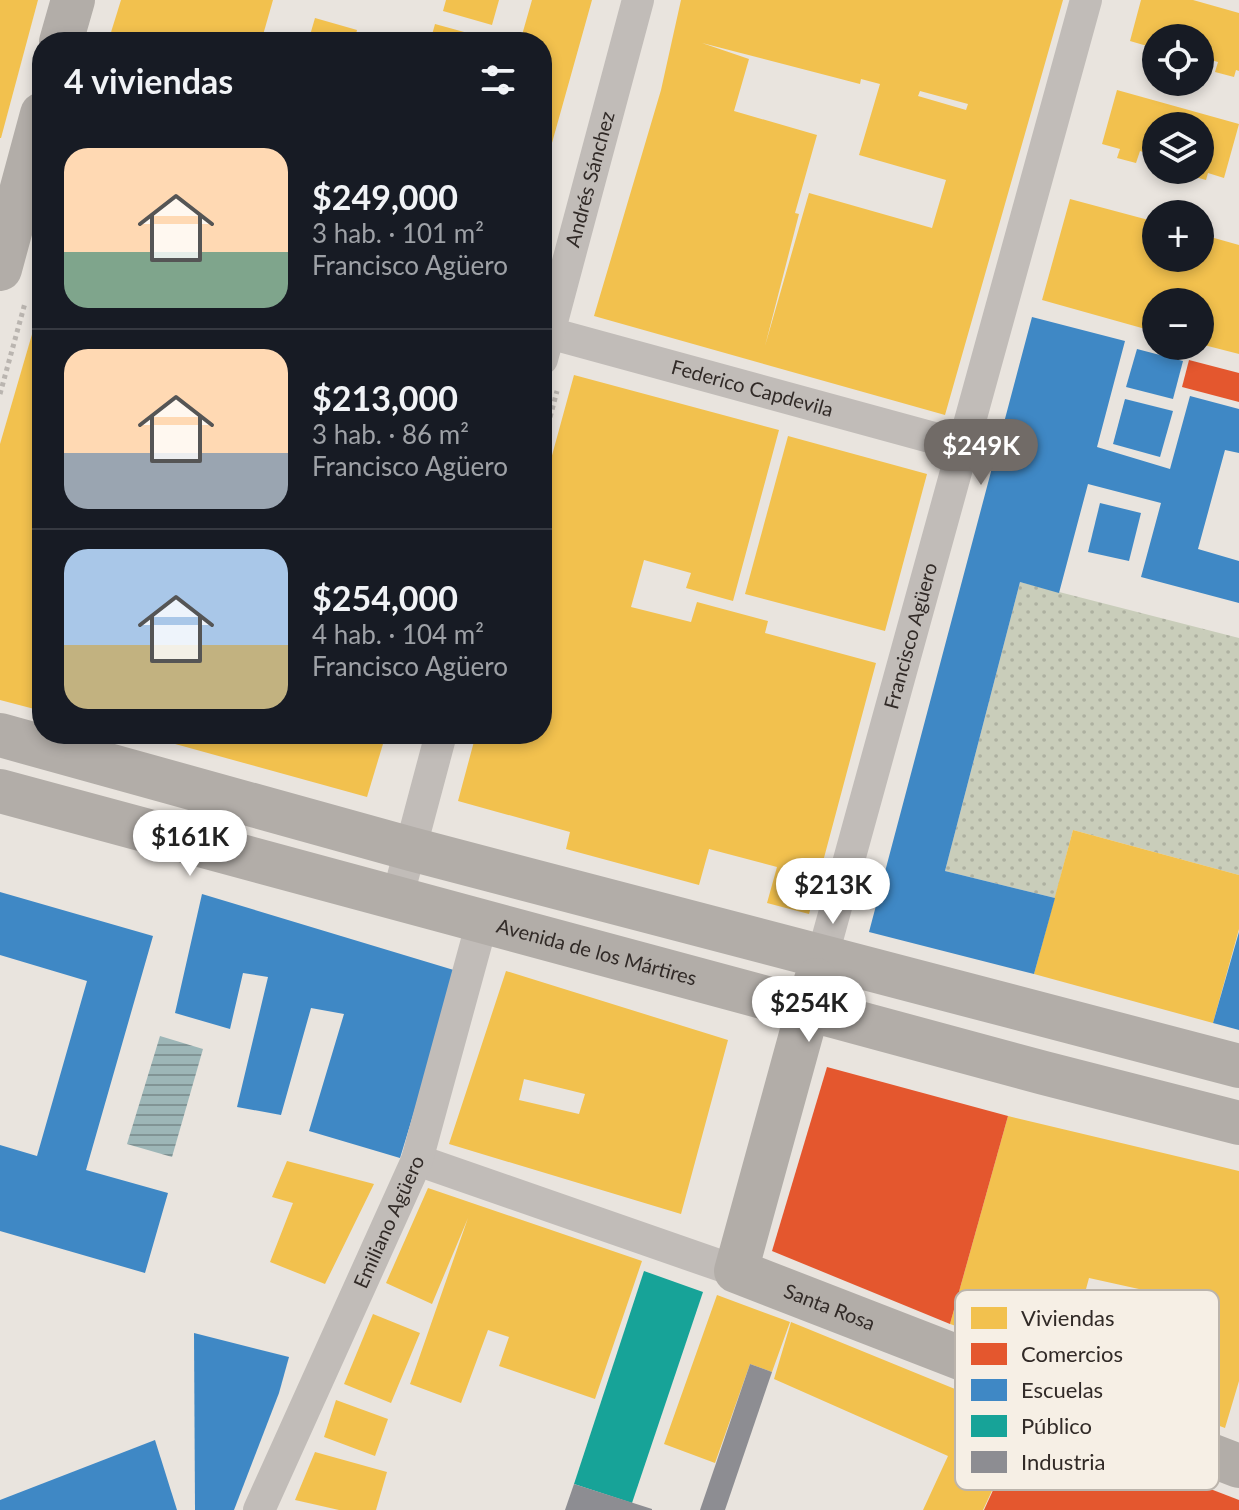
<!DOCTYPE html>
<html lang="es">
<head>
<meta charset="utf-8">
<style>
	:root { --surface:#171b24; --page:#20242c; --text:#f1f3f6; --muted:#9ea1a6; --line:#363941; --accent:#716b67 }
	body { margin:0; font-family:Lato,sans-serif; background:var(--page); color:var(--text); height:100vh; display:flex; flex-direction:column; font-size:30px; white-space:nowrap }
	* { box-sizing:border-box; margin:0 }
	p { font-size:26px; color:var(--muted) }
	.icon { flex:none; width:44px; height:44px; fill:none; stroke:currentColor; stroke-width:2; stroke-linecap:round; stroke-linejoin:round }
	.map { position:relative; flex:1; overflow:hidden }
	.side { position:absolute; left:32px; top:32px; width:520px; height:712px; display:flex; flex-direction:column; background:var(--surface); border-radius:32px; box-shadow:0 4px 12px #0003 }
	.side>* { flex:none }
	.tools { position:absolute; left:1142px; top:24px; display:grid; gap:16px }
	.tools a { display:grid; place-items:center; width:72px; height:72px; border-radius:50%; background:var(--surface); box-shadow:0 4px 12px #0003; font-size:40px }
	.price { position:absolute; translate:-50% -68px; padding:0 18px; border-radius:28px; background:#fff; color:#222; font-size:26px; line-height:52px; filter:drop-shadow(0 2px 4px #0008) }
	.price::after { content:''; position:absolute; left:50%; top:48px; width:24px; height:18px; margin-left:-12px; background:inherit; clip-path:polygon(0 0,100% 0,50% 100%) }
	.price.on { background:var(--accent); color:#fff }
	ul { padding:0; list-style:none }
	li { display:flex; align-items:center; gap:24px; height:200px; padding:0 32px }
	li+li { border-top:2px solid var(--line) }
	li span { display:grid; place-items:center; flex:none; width:224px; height:160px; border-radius:24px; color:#555 }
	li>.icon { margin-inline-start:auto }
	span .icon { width:96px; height:96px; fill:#fffc; stroke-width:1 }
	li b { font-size:34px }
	h2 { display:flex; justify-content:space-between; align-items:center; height:96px; padding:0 32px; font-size:34px }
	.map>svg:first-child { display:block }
</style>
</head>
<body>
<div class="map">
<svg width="1239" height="1510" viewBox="0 0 1239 1510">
	<defs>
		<pattern id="garden-dots" width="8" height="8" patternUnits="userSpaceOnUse" patternTransform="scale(2)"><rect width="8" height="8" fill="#c9cdba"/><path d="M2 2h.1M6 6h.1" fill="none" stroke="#adb0a0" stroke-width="1.8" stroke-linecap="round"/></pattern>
		<pattern id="water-rules" width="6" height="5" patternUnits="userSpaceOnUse" patternTransform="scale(2)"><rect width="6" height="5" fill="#9db6b7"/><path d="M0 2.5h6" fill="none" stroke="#819495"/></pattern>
	</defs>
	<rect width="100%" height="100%" fill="#e9e4de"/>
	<path fill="url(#garden-dots)" d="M 1020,582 L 1239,638 L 1239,875 L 1073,830 L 1055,898 L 945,871 Z"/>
	<path fill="url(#water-rules)" d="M 160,1036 L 203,1049 L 172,1157 L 127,1144 Z"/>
	<g fill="#f2c14e" fill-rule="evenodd">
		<path d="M 0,0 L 38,0 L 1,138 L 0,138 Z"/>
		<path d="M 121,0 L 273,0 L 261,42 L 108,42 Z"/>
		<path d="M 446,0 L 499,0 L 492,25 L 443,11 Z"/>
		<path d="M 532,0 L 592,0 L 543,175 L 542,42 L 520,42 Z"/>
		<path d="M 681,0 L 1063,0 L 945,415 L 594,316 L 661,90 ZM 702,43 L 860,84 L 861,79 L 880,84 L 859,155 L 946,180 L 932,228 L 809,193 L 765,346 L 799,214 L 795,213 L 817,135 L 734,111 L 749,59 ZM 920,91 L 968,104 L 966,110 L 918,96 Z"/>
		<path d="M 1141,0 L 1193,0 L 1239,13 L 1239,71 L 1236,70 L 1234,77 L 1215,72 L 1218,62 L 1200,57 L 1200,38 L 1156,38 L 1156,57 L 1145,54 L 1147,46 L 1130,41 Z"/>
		<path d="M 315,18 L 357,30 L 354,42 L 308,42 Z"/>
		<path d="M 435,24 L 497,41 L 497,42 L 430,42 Z"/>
		<path d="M 1117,90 L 1239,124 L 1224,178 L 1208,173 L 1206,180 L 1188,175 L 1189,170 L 1200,170 L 1200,126 L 1156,126 L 1156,156 L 1140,151 L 1136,163 L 1117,158 L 1120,149 L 1102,144 Z"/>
		<path d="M 1070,199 L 1156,222 L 1156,258 L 1200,258 L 1200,234 L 1239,245 L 1239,354 L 1200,344 L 1200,302 L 1156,302 L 1156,332 L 1042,300 Z"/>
		<path d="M 42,300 L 42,711 L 0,700 L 0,444 Z"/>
		<path d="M 574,375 L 779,430 L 733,601 L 686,588 L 691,573 L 644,560 L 631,607 L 691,622 L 697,602 L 768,621 L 765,633 L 876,663 L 809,914 L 767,903 L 777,867 L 709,849 L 699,885 L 566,849 L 570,832 L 458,801 L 476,734 L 542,734 L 542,492 Z"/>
		<path d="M 788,436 L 927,474 L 885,631 L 745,594 Z"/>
		<path d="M 139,734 L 386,734 L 367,797 Z"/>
		<path d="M 1073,830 L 1239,875 L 1239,929 L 1213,1023 L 1034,974 Z"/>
		<path d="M 506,971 L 728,1040 L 681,1214 L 449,1144 ZM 524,1079 L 585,1094 L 579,1114 L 519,1100 Z"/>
		<path d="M 1008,1116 L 1239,1171 L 1239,1381 L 1225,1428 L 1131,1393 L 1157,1293 L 1089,1278 L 1066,1363 L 950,1324 Z"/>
		<path d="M 287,1161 L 374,1184 L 325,1284 L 270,1262 L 293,1203 L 272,1197 Z"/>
		<path d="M 428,1188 L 642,1261 L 595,1399 L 499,1366 L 509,1337 L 488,1330 L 461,1403 L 410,1384 L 468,1218 L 432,1304 L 386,1283 Z"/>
		<path d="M 717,1295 L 790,1322 L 772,1372 L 750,1364 L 715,1463 L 664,1444 Z"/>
		<path d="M 373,1314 L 420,1333 L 391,1403 L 344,1384 Z"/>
		<path d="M 791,1322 L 1026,1418 L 983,1510 L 923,1510 L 948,1456 L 774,1379 Z"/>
		<path d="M 336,1400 L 388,1419 L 375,1456 L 324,1437 Z"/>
		<path d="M 315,1452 L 387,1472 L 376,1510 L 339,1510 L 295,1500 Z"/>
	</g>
	<g fill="#e4572e">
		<path d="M 1189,360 L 1239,373 L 1239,402 L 1182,387 Z"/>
		<path d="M 827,1067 L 1008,1116 L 950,1324 L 772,1251 Z"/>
		<path d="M 1026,1418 L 1239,1500 L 1239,1510 L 984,1510 Z"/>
	</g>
	<g fill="#3f88c5">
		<path d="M 1032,317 L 1125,341 L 1097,447 L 1170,469 L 1190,396 L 1239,409 L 1239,453 L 1225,450 L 1198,549 L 1239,561 L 1239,603 L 1141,577 L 1161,503 L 1088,484 L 1059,593 L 1020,582 L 945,871 L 1055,898 L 1034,974 L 869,932 Z"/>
		<path d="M 1137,349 L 1183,361 L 1173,399 L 1126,387 Z"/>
		<path d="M 1125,399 L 1173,411 L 1160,457 L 1113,444 Z"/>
		<path d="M 1100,503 L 1141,513 L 1129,561 L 1088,552 Z"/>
		<path d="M 0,892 L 153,936 L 86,1170 L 168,1193 L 145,1273 L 0,1231 L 0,1145 L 37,1156 L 87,981 L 0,955 Z"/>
		<path d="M 202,894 L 457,971 L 400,1158 L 309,1131 L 344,1014 L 311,1008 L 281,1115 L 237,1107 L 268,977 L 243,973 L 230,1029 L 175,1013 Z"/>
		<path d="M 1239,932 L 1239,1030 L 1213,1023 Z"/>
		<path d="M 194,1333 L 289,1357 L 279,1393 L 234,1510 L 195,1510 Z"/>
		<path d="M 155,1440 L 177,1510 L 0,1510 L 0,1500 Z"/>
	</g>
	<path fill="#17a398" d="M 644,1271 L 703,1292 L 632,1503 L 574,1484 Z"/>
	<g fill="#8d8d92">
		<path d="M 750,1364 L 772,1372 L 725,1510 L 700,1510 Z"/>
		<path d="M 574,1484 L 652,1509 L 652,1510 L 565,1510 Z"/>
	</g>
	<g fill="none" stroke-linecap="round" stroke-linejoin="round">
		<g stroke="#bab5b0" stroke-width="5" stroke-dasharray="4 4" stroke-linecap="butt">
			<path d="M 0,394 L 25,303"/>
			<path d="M 542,448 L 557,391"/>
		</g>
		<g stroke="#c1bcb8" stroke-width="32">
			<path id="s1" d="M 542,331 L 963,446"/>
			<path id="s2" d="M 542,359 L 638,0"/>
			<path d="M 397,899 L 441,734"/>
			<path id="s3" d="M 822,958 L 1086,0"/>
			<path d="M 417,1160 L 736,1271"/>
			<path id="s4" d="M 259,1510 L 417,1160 L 482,922"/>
		</g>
		<g stroke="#b2ada8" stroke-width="44">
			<path d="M 61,42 L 73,0"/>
			<path d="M 0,269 L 42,114"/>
			<path d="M 0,735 L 411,849 L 1239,1066"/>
			<path id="s5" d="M 0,791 L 1044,1073 L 1239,1123"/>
			<path id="s6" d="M 816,980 L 736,1271 L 1239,1466"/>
		</g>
	</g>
	<g text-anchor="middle" stroke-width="8" stroke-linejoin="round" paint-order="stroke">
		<g font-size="20" fill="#312a27" stroke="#f6efe5">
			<text dy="7" stroke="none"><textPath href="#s2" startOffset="186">Andrés Sánchez</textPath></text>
			<text dy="7" stroke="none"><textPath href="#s1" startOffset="218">Federico Capdevila</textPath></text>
			<text dy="7" stroke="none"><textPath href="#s3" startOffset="334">Francisco Agüero</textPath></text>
			<text dy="7" stroke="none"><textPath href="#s5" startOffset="618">Avenida de los Mártires</textPath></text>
			<text dy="7" stroke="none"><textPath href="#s4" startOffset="316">Emiliano Agüero</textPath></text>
			<text dy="7" stroke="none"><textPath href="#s6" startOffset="402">Santa Rosa</textPath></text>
		</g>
	</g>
	<rect x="955" y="1290" width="264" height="200" rx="12" fill="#f6efe5" stroke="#bbb4ac" stroke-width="2"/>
	<rect x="971" y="1307" width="36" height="22" fill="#f2c14e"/>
	<rect x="971" y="1343" width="36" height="22" fill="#e4572e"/>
	<rect x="971" y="1379" width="36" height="22" fill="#3f88c5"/>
	<rect x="971" y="1415" width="36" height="22" fill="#17a398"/>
	<rect x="971" y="1451" width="36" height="22" fill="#8d8d92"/>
	<g font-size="22" fill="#312a27">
		<text x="1021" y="1326">Viviendas</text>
		<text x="1021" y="1362">Comercios</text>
		<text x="1021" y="1398">Escuelas</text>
		<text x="1021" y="1434">Público</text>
		<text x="1021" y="1470">Industria</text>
	</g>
</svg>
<div class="tools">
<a><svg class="icon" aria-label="locate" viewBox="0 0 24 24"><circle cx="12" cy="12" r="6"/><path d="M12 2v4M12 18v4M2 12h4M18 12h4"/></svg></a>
<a><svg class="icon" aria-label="layers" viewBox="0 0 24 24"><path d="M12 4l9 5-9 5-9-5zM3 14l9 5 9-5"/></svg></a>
<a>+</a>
<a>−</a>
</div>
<b class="price on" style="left:981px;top:487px">$249K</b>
<b class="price" style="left:190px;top:878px">$161K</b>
<b class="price" style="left:833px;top:926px">$213K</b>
<b class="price" style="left:809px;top:1044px">$254K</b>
<section class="side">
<h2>4 viviendas<svg class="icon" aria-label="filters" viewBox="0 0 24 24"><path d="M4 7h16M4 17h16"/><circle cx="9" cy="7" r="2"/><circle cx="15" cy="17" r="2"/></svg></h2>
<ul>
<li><span style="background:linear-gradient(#ffd9b3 65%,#7fa58c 0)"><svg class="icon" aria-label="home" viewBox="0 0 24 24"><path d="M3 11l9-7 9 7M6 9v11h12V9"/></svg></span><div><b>$249,000</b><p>3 hab. · 101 m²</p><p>Francisco Agüero</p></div></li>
<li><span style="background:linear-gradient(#ffd9b3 65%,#9aa5b1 0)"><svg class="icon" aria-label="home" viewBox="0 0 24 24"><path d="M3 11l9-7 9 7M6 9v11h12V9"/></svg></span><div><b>$213,000</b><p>3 hab. · 86 m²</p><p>Francisco Agüero</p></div></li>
<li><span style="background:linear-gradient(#a9c7e8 60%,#c2b280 0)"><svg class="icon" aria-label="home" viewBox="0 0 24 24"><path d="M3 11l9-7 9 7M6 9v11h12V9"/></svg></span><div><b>$254,000</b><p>4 hab. · 104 m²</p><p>Francisco Agüero</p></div></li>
</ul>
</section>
</div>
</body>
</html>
